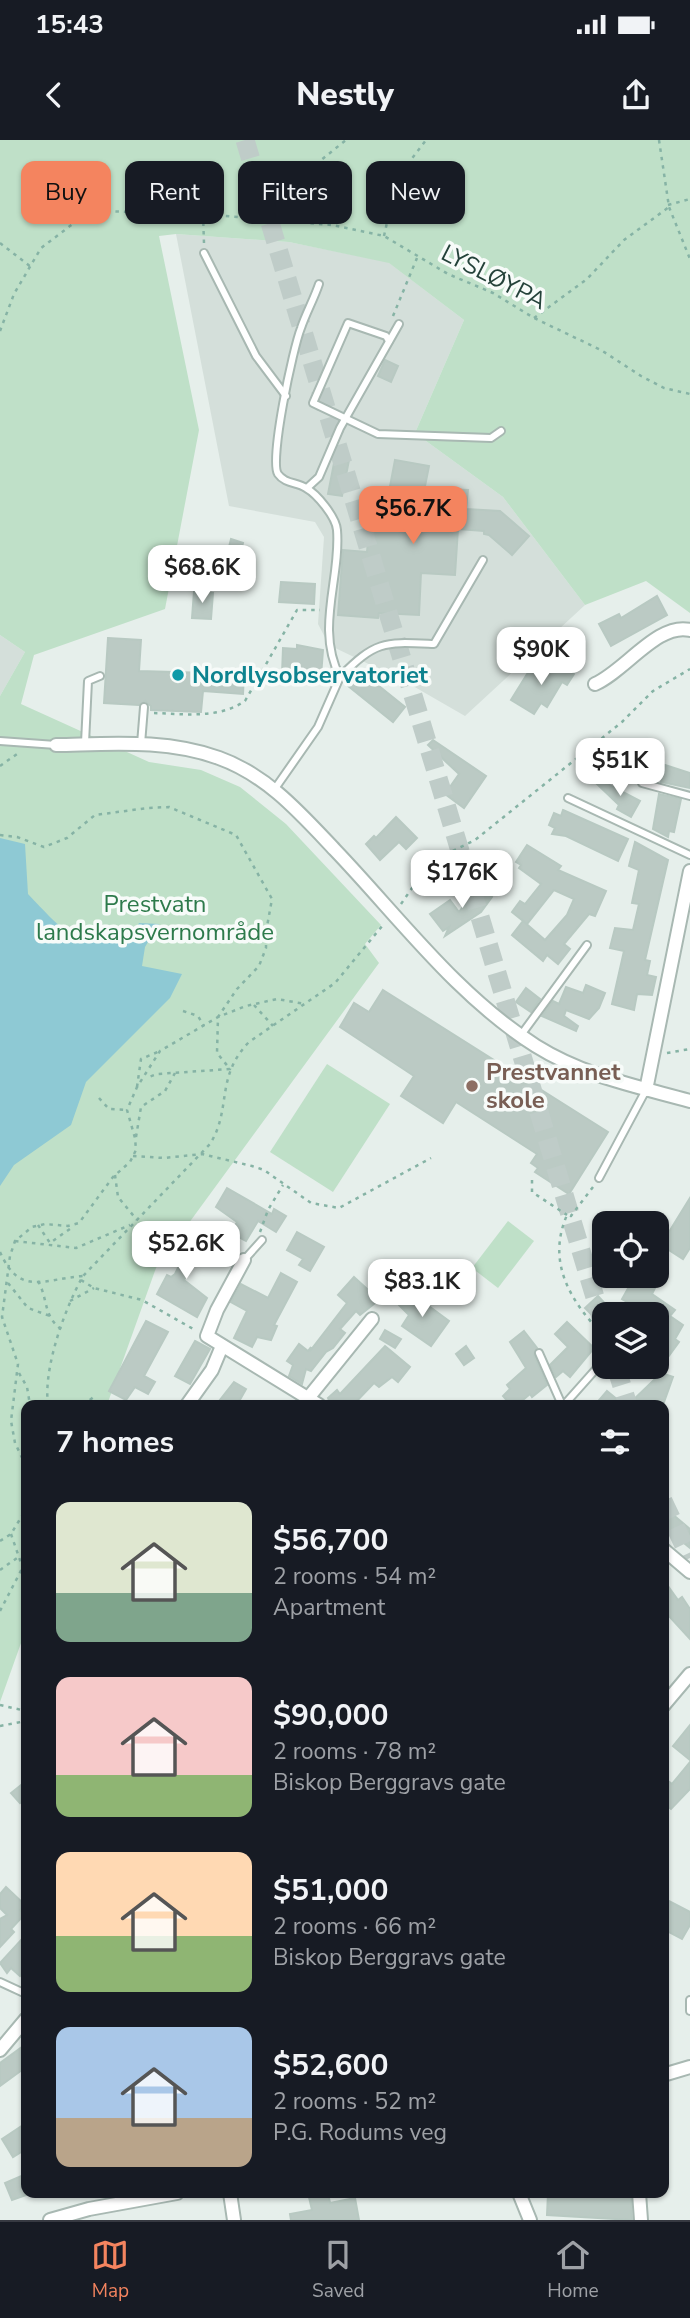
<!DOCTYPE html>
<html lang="en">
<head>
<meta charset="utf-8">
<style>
	:root { --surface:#171b24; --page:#242831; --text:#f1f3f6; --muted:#9ea1a6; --line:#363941; --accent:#f4845f }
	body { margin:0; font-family:"Nunito Sans",sans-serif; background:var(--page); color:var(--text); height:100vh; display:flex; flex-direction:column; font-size:26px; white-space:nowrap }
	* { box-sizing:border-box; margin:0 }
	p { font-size:23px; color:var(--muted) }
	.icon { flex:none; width:38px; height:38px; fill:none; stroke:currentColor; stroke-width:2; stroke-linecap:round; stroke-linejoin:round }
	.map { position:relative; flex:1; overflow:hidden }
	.drawer { position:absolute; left:21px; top:1260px; width:648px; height:798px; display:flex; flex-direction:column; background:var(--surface); border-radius:14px; box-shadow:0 2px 5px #0004 }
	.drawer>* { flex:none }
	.banner { position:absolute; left:21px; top:21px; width:649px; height:63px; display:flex; gap:14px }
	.fabs { position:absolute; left:592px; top:1071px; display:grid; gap:14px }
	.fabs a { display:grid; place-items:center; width:77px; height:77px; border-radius:14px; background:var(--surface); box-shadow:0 2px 5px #0004; font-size:35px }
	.price { position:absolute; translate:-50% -60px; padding:0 16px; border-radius:14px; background:#fff; color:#222; font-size:23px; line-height:46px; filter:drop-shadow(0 2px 4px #0008) }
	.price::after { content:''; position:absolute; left:50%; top:42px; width:21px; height:16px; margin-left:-10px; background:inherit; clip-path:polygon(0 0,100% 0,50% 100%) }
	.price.active { background:var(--accent); color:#111 }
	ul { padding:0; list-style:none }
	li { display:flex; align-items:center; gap:21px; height:175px; padding:0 35px }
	li span { display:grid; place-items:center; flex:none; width:196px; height:140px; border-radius:14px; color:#555 }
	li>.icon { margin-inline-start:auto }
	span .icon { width:84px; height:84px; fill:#fffc; stroke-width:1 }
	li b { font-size:30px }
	h2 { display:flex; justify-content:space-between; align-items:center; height:84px; padding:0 35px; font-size:30px }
	.tag { padding:0 24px; border-radius:14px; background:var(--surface); box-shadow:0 2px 5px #0004; font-size:24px; line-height:63px }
	.tag.active { background:var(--accent); color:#111 }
	.status { display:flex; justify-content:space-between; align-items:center; height:49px; padding:0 35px; background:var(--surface); direction:ltr }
	.status svg { height:19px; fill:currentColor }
	header { display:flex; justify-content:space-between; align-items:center; height:91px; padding:0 35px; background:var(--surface); font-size:32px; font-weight:800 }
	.dock { display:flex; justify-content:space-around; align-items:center; height:98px; border-top:2px solid var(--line); background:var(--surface); font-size:19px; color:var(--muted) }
	.dock a { display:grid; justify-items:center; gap:4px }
	.dock .active { color:var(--accent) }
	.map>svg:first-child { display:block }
</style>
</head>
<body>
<div class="status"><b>15:43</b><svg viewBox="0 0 49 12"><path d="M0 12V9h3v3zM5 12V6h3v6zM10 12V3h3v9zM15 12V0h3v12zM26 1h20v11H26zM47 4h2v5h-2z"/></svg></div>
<header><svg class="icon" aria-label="back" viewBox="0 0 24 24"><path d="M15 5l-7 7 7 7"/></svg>Nestly<svg class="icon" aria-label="share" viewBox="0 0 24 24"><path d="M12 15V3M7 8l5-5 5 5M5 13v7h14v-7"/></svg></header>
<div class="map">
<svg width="690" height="2080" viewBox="0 0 690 2080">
	<rect width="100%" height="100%" fill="#e6efeb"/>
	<g fill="#d4dfda">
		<path d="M 176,94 L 289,102 L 388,122 L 464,180 L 415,293 L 503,357 L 585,465 L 465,576 L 406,542 L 329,505 L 318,484 L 324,397 L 315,382 L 229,366 Z"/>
		<path d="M 0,495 L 25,512 L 0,556 Z"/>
	</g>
	<g fill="#bfe0c8">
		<path d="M 0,0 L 690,0 L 690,473 L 646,441 L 585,465 L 503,357 L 415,293 L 464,180 L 389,123 L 289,102 L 176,94 L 159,96 L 199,290 L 165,469 L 34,515 L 21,564 L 149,622 L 201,630 L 240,647 L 286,684 L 381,785 L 365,804 L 379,823 L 156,1128 L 107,1265 L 26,1265 L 26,1489 L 0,1562 L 0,556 L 25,512 L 0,495 Z"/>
		<path d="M 327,924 L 390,964 L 333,1052 L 270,1012 Z"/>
		<path d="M 508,1081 L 534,1101 L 498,1148 L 472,1128 Z"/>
	</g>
	<path fill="#8ec9d4" d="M 0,698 L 25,704 L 28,754 C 73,801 67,800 133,796 L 139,783 L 159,784 L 145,807 L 142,826 L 182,834 L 170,858 L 86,942 L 71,985 L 14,1025 L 0,1046 Z"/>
	<g fill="#bbcac4" stroke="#b8c9c2" stroke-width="2">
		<path d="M 385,220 L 398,226 L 391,242 L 378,236 Z"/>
		<path d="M 335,318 L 349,320 L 342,356 L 328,354 Z"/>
		<path d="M 395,320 L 429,326 L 421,366 L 446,367 L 447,349 L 468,350 L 466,369 L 500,371 L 529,396 L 512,415 L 489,395 L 484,394 L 484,391 L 458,389 L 455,435 L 421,433 L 419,475 L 379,473 L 378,478 L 338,475 L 343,410 L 367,412 L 371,369 L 385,373 Z"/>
		<path d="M 231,399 L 243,403 L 239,419 L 227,415 Z"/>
		<path d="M 281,442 L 315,444 L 314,464 L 279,462 Z"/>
		<path d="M 194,451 L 213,453 L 211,479 L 192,478 Z"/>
		<path d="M 657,456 L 667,475 L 611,506 L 599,484 L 619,474 L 621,478 Z"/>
		<path d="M 108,498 L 141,500 L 139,531 L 244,534 L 243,554 L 203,551 L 201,572 L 151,570 L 151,566 L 145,561 L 139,565 L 104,563 Z"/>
		<path d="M 297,505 L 323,510 L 321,536 L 282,534 L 283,508 L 297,509 Z"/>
		<path d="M 534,523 L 546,531 L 550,524 L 557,529 L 560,524 L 574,534 L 567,545 L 562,542 L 547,567 L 541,563 L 534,574 L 511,560 Z"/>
		<path d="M 359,530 L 405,567 L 393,582 L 347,545 Z"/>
		<path d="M 433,600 L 486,636 L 464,668 L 445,654 L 459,634 L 428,605 Z"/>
		<path d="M 623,615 L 649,639 L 606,631 Z"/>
		<path d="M 665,625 L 690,633 L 690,648 L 661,642 Z"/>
		<path d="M 596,638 L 640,661 L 631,677 L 617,669 L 619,665 L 594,641 Z"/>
		<path d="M 659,654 L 681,659 L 674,692 L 669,691 L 668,697 L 653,689 Z"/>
		<path d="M 563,670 L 628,699 L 618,721 L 566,696 L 552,694 L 555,688 L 549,685 L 554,673 L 561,676 Z"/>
		<path d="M 396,677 L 417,698 L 406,709 L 399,702 L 380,720 L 366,704 L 374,696 L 376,698 Z"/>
		<path d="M 635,702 L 668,720 L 645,820 L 650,821 L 647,835 L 656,837 L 652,855 L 637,854 L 634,870 L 612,864 L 624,811 L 610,808 L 615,788 L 633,790 L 639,764 L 632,763 L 639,730 L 629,726 Z"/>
		<path d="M 527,705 L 561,726 L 558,730 L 606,751 L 595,776 L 589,774 L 564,804 L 570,809 L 558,824 L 547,815 L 543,821 L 512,795 L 523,781 L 545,800 L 567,775 L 574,759 L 554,750 L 527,784 L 512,772 L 520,761 L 525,764 L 541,744 L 519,728 L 521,725 L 516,722 Z"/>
		<path d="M 482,741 L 491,748 L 487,753 L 492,757 L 481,772 L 445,796 L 449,787 L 443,791 L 430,774 L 450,760 L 459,772 Z"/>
		<path d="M 586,845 L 605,853 L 599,868 L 589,879 L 566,870 L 564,876 L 578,886 L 576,891 L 542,876 L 553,861 L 559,864 L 566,847 L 583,853 Z"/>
		<path d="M 526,848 L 540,859 L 531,872 L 516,862 Z"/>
		<path d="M 383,850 L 608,992 L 569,1054 L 535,1032 L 538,1028 L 531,1023 L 537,1014 L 456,962 L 443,983 L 401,956 L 414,936 L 340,887 L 354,863 L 369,872 Z"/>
		<path d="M 227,1048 L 272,1074 L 274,1069 L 286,1076 L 276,1092 L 258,1081 L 246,1101 L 231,1093 L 237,1082 L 216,1067 Z"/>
		<path d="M 690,1058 L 690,1108 L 683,1119 L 661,1105 Z"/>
		<path d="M 297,1092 L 324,1107 L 310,1131 L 299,1125 L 303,1119 L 287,1110 Z"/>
		<path d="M 193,1097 L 212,1107 L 206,1119 L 200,1116 L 197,1122 L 195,1121 L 184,1140 L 207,1158 L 197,1177 L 157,1154 L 167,1135 L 171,1137 L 175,1134 Z"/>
		<path d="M 281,1133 L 297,1142 L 274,1185 L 277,1186 L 271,1200 L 257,1197 L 252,1207 L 234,1198 L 247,1171 L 231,1162 L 241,1144 L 268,1158 Z"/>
		<path d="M 635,1136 L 656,1146 L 652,1154 L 675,1170 L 670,1176 L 683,1185 L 675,1199 L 679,1202 L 668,1217 L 656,1208 L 656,1174 L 649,1174 L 622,1159 Z"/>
		<path d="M 354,1137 L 379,1160 L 360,1175 L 356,1171 L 340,1189 L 345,1193 L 333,1208 L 326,1212 L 311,1231 L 306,1229 L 302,1244 L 289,1236 L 293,1225 L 287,1221 L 299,1204 L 308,1211 L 311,1207 L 310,1211 L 347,1163 L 338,1155 Z"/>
		<path d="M 407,1150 L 449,1181 L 431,1206 L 402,1186 L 409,1175 L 399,1165 Z"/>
		<path d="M 598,1156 L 610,1169 L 598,1181 L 585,1168 Z"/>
		<path d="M 146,1181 L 168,1192 L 144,1236 L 155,1242 L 148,1254 L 135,1247 L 126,1260 L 109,1251 Z"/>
		<path d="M 567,1182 L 594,1208 L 570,1237 L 563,1231 L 556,1237 L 550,1225 L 568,1207 L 555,1194 Z"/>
		<path d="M 385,1190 L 401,1199 L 395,1208 L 380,1199 Z"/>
		<path d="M 524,1191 L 537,1208 L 534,1215 L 547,1245 L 532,1257 L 530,1254 L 517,1265 L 511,1265 L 503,1256 L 510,1249 L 507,1245 L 526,1228 L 510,1202 Z"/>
		<path d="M 195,1201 L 210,1209 L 190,1244 L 175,1236 Z"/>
		<path d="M 385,1206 L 410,1227 L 398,1242 L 392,1237 L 379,1247 L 374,1243 L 353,1265 L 331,1265 L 328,1258 L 337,1250 L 340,1254 Z"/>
		<path d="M 466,1206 L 474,1218 L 464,1225 L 456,1214 Z"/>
		<path d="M 643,1227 L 673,1237 L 663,1265 L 628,1265 L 655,1239 Z"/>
		<path d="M 234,1242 L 246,1249 L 237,1265 L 216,1265 Z"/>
		<path d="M 607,1251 L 624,1265 L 595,1265 Z"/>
		<path d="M 671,1373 L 690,1389 L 690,1408 L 663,1386 Z"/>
		<path d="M 663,1439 L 678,1460 L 682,1457 L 690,1469 L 690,1499 L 669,1476 L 663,1479 Z"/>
		<path d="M 690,1585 L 690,1620 L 673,1606 Z"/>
		<path d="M 690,1622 L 690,1649 L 671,1669 L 663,1663 L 663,1637 L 672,1644 Z"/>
		<path d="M 26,1641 L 26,1658 L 20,1663 L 11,1653 Z"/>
		<path d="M 6,1747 L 25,1765 L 20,1770 L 24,1775 L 11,1789 L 14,1792 L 0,1807 L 0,1779 L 7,1775 L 0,1768 L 0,1754 Z"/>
		<path d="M 663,1758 L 690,1772 L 690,1785 L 682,1799 L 663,1789 Z"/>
		<path d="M 23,1798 L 26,1801 L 26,1829 L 20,1836 L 11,1828 L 7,1833 L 0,1823 Z"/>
		<path d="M 26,1904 L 26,1927 L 0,1946 L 0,1923 Z"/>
		<path d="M 26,1983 L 26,2009 L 13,2017 L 2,1999 Z"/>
		<path d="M 26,2034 L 26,2055 L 12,2060 L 5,2043 Z"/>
		<path d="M 308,2053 L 328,2053 L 330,2063 L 355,2058 L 359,2080 L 291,2080 L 290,2074 L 312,2070 Z"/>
		<path d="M 548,2053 L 627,2053 L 631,2057 L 632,2080 L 547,2075 Z"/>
	</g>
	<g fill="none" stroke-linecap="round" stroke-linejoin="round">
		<g stroke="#bfccc8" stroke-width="19" stroke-dasharray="19 10" stroke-linecap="butt">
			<path d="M 245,0 L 604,1187"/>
			<path d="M 616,1227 L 628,1265"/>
			<path d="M 663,1361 L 690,1418"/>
		</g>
		<g stroke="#a8b8b2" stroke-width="10">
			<g id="lane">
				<path d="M 204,113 L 256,216 L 286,256"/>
				<path d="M 389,201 L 386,196 L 348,183 L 313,263 L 378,294 L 491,298 L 501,291"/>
				<path d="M 307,348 L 319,337 L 340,288 L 399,184"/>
				<path d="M 340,537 C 376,500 385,502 434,504 L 483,420"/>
				<path d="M 0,601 L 56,605"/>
				<path d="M 85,603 L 88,541 L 100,536"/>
				<path d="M 141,604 L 144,567"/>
				<path d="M 642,643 L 690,656"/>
				<path d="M 274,650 L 318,587 L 340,537 C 315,488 341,439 337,390 C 336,377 317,354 306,348 C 297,342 285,344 278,334 C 269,321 293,208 301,188 C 306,173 314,159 319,144"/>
				<path d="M 568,658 L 690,715"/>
				<path d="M 521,895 L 587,805"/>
				<path d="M 599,1038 L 646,950"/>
				<path d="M 244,1120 L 262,1100"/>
				<path d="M 539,1213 L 562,1265"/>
				<path d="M 564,1265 L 604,1220"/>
				<path d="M 0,1842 L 26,1854"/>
				<path d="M 690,1860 L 690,1871"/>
			</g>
		</g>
		<g stroke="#a8b8b2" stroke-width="16">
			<g id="street">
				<path d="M 595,544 C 625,531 658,482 690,490"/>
				<path d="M 56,605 C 112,604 166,599 219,618 C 267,635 301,674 335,710 C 399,777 456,855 536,906 C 584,936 636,946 690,961"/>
				<path d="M 646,950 L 690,731"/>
				<path d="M 244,1120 L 217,1170 L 207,1196 L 319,1265"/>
				<path d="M 309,1257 L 372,1179"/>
				<path d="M 187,1265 L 212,1230 L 222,1206"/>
				<path d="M 663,1409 L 690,1432"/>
				<path d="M 663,1566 L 690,1534"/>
				<path d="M 0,1910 L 26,1879"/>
				<path d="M 663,1935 L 690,1927"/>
				<path d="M 230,2053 L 234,2080"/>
				<path d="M 519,2053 L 530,2080"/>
				<path d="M 639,2053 L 641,2080"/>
				<path d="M 50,2080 L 89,2069 L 177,2053"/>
			</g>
		</g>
		<g stroke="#86b3a5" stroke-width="2.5" stroke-dasharray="3.5 5" stroke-linecap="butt">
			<path d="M 659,0 L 669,67 L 690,119"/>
			<path d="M 668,65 L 690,59"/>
			<path d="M 203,74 L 204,103"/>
			<path d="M 273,80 L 271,64 L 274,58 L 346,0"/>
			<path d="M 384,96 L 397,38 L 426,0"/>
			<path d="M 0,103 L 31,127"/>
			<path d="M 393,176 L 417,118"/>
			<path d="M 534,178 L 587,139 L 624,100 L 669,67"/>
			<path d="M 0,191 L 14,154 L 41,108 L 78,80 L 100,71 L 203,74 L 332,85 L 384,96 L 448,134 L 493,153 L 534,178 L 601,210 L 641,236 L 664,248 L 690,254"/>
			<path d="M 154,573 C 184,574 219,579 245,561 L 297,470 L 320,470"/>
			<path d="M 0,626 L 17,614"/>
			<path d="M 0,695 L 17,697 L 44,707 L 67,698 L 95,675 L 148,668 L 169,667 L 236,695 L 272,759 L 266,792 L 266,808 L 259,826 L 237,849 L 218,877 L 217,913 L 230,929 L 157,934 L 146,938"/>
			<path d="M 401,764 L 430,722 L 475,700 L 622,582 L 653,551 L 690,529"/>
			<path d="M 254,865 L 273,886"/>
			<path d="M 183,871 L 198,876 L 204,886"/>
			<path d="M 667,913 L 690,909"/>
			<path d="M 137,947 L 141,919 L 160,911"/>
			<path d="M 99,958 L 109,969 L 127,970"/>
			<path d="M 136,997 L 141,967 L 165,951 L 175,933"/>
			<path d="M 133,1016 L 164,1018 L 202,1014 L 252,1026 L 264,1030 L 311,1063 L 339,1068 L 431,1018"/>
			<path d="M 115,1035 L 118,1057 L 137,1080"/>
			<path d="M 532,1040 L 532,1052 L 567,1075"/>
			<path d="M 593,1047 L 571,1076 L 567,1075 C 546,1123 571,1162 604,1196"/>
			<path d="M 38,1085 L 50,1103 L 74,1086"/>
			<path d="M 260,1092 L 268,1070 L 283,1045"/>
			<path d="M 15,1101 L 76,1108 L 130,1085"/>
			<path d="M 0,1112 C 20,1157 43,1139 83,1136"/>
			<path d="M 81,1140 L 94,1148 L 142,1160 L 195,1190"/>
			<path d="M 38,1141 C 48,1158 43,1176 61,1189"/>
			<path d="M 8,1143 L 28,1168 L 50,1176"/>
			<path d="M 70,1161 L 94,1148"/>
			<path d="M 19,1233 L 27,1247 L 30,1265"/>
			<path d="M 48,1265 C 43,1228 65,1168 83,1136 L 210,1004 C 232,969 215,937 249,902 L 335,843 L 383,785"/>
			<path d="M 83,1265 L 95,1256"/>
			<path d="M 26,1326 L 15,1303 L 11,1281 L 18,1224 L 2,1177 L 10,1116 L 15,1101 L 32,1087 L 45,1084 L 68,1086 L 79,1083 L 113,1037 L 130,1022 L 136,1010 L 135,998 L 127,970 L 137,947 L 160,911 L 218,877 L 246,866 L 277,859 L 305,864"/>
			<path d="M 11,1394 L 22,1426"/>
			<path d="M 0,1401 L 11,1394 L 26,1369"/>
			<path d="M 0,1430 L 17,1418"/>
			<path d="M 0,1471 L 26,1421"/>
			<path d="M 0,1565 L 26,1571"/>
			<path d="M 0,1586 L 26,1581"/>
		</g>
		<use href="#lane" stroke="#fff" stroke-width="6"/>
		<use href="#street" stroke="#fff" stroke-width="12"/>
	</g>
	<circle fill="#0f9aa8" stroke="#f7fbf9" stroke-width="2.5" cx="178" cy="535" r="7"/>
	<circle fill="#8d6e63" stroke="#f7fbf9" stroke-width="2.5" cx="472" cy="946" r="7"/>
	<g text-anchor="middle" stroke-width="7" stroke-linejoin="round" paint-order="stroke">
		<g font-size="24" fill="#24423a" stroke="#f7fbf9">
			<text transform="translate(494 137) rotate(27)" y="8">LYSLØYPA</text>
		</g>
		<g font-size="24" font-weight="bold" fill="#0d838f" stroke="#f7fbf9" text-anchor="start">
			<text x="192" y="543">Nordlysobservatoriet</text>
		</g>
		<g font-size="24" fill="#2d7a4b" stroke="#f7fbf9">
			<text x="155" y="772">Prestvatn<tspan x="155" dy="28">landskapsvernområde</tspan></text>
		</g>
		<g font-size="24" font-weight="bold" fill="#785e54" stroke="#f7fbf9" text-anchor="start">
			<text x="486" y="940">Prestvannet<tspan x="486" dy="28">skole</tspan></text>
		</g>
	</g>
</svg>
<div class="fabs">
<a><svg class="icon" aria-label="locate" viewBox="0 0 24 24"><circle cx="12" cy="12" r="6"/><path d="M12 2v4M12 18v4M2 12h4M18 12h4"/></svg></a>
<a><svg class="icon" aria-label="layers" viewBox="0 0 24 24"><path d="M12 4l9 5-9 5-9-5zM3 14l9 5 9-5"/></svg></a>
</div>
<b class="price active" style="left:413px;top:406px">$56.7K</b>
<b class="price" style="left:202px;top:465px">$68.6K</b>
<b class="price" style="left:541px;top:547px">$90K</b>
<b class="price" style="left:620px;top:658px">$51K</b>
<b class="price" style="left:462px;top:770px">$176K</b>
<b class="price" style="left:186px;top:1141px">$52.6K</b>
<b class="price" style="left:422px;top:1179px">$83.1K</b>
<div class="banner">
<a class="tag active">Buy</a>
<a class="tag">Rent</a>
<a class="tag">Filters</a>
<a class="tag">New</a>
</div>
<section class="drawer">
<h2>7 homes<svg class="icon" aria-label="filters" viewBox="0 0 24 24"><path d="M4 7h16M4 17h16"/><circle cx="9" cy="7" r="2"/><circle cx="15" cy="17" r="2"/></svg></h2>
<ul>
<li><span style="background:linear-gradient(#dfe7d0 65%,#7fa58c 0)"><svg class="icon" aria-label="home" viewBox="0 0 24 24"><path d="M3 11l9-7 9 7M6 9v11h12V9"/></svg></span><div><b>$56,700</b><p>2 rooms · 54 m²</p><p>Apartment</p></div></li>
<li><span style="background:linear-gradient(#f6c9c9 70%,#8fb573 0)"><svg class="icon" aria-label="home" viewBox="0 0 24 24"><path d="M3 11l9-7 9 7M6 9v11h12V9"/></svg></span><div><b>$90,000</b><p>2 rooms · 78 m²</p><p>Biskop Berggravs gate</p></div></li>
<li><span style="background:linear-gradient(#ffd9b3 60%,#8fb573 0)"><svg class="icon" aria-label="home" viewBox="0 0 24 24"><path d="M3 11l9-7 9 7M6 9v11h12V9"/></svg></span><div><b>$51,000</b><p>2 rooms · 66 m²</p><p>Biskop Berggravs gate</p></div></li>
<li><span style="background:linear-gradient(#a9c7e8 65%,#b9a48a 0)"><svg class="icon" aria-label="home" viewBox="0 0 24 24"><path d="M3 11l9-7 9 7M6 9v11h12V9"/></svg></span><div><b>$52,600</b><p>2 rooms · 52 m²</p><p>P.G. Rodums veg</p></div></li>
</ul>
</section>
</div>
<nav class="dock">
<a class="active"><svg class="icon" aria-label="map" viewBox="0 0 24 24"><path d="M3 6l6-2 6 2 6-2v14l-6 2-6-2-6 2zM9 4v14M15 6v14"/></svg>Map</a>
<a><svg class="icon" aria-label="saved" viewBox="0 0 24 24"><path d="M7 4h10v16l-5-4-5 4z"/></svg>Saved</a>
<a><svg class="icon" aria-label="home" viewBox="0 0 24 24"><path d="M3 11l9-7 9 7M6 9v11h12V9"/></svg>Home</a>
</nav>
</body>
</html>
